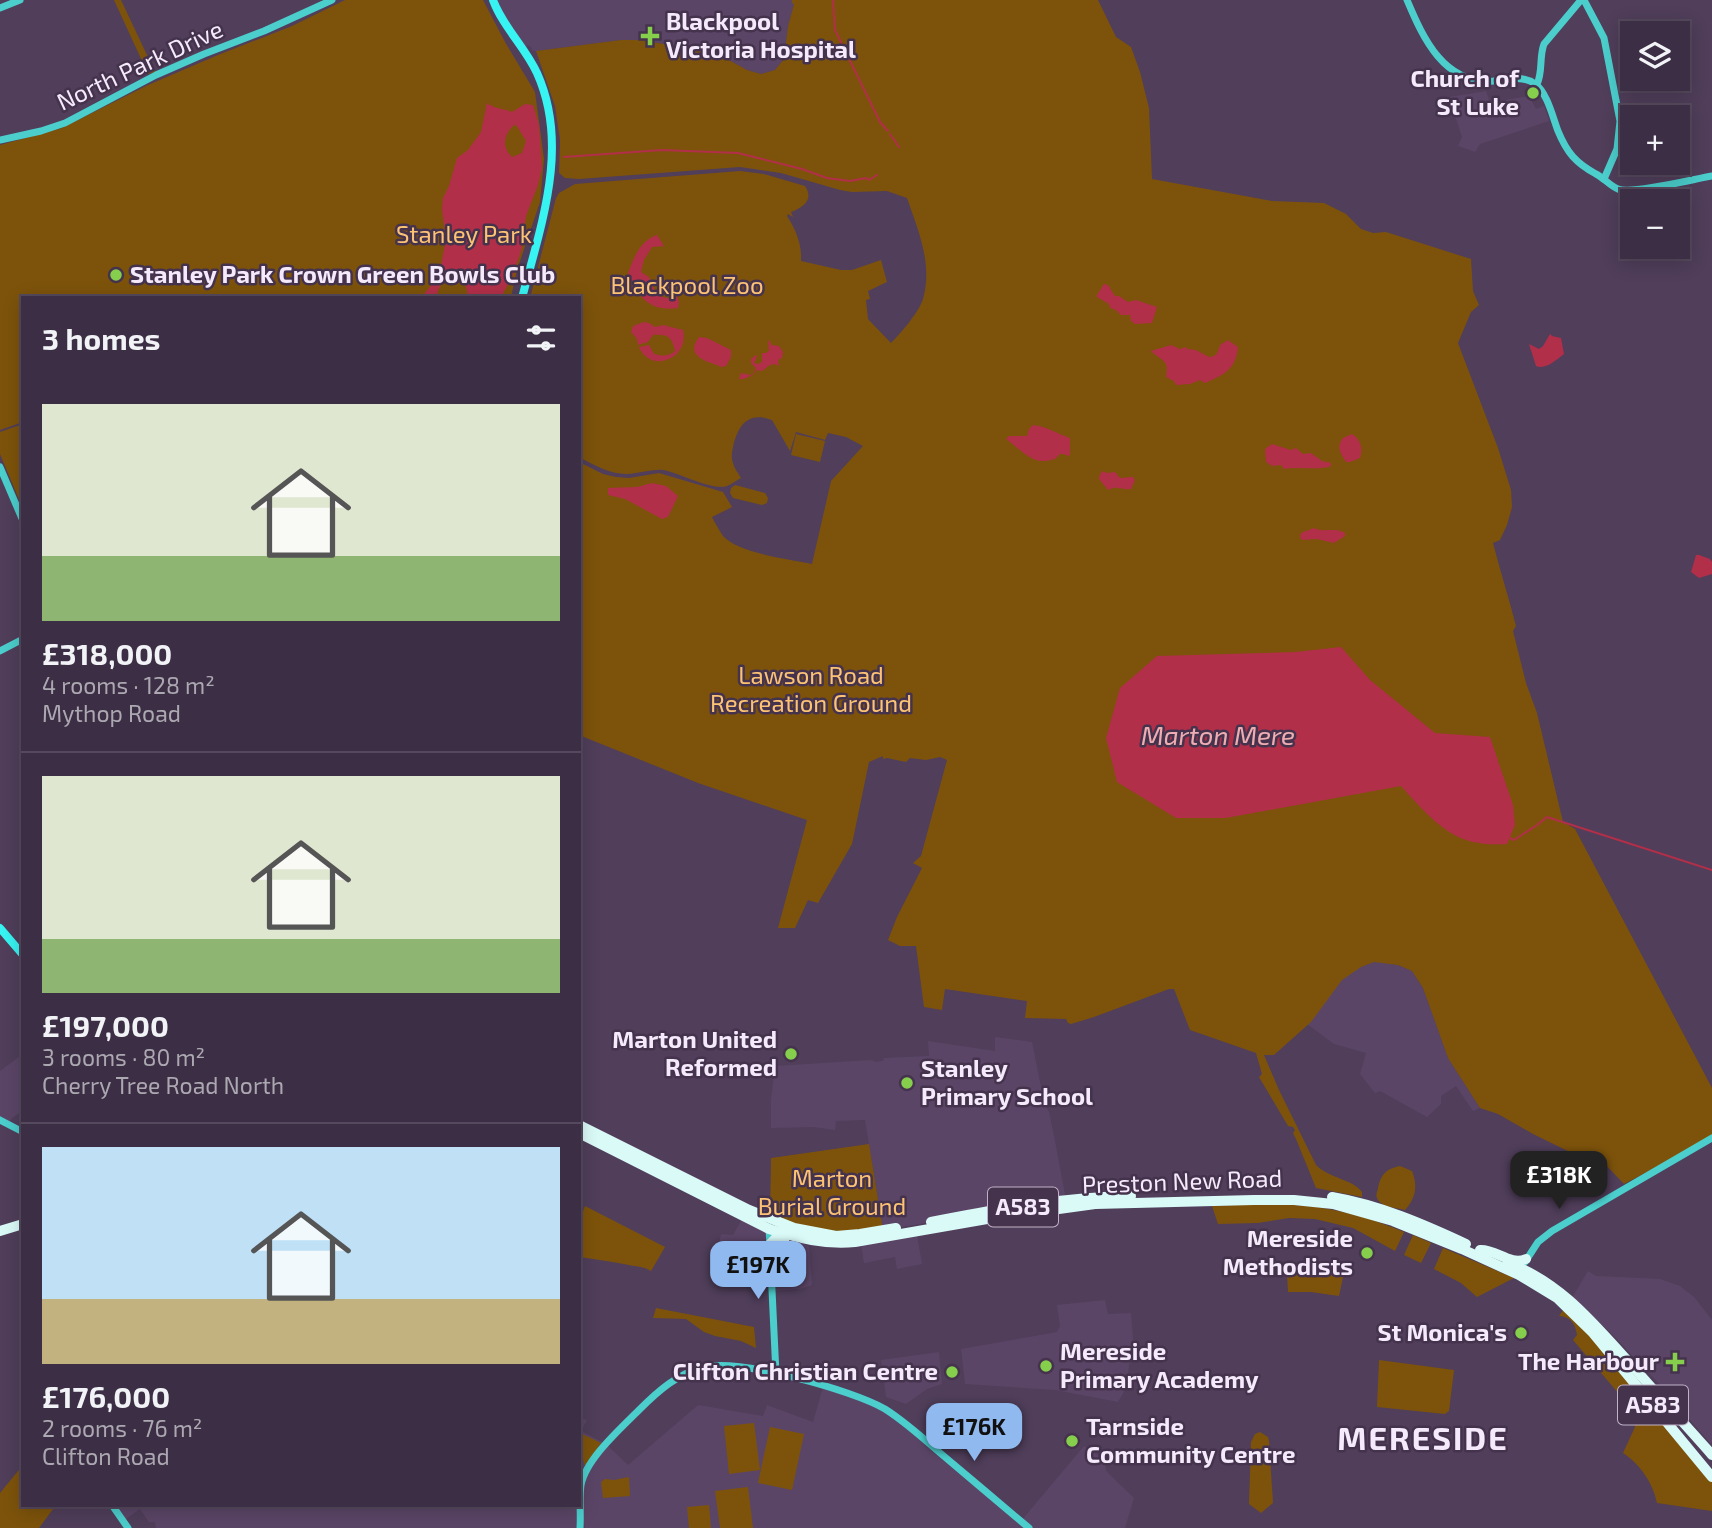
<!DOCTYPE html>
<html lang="en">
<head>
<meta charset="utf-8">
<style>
	:root { --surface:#3c2e44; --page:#473a4f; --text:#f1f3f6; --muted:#aca8b2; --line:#554a5d; --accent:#90b9f0 }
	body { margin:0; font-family:"Exo 2",sans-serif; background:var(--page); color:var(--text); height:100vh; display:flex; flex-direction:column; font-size:26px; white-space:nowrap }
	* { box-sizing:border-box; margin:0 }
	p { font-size:23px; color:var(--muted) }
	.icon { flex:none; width:38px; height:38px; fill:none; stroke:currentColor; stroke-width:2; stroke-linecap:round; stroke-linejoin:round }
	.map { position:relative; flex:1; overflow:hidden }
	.sheet { position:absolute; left:21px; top:296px; width:560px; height:1211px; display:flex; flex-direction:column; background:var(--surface); border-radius:0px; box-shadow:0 4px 18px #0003,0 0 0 2px var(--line) }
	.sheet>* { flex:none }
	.fabs { position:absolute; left:1620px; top:21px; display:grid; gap:14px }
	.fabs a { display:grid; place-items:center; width:70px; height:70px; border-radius:0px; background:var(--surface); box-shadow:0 4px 18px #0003,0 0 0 2px var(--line); font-size:35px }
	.price { position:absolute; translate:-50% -60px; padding:0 16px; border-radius:14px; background:var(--accent); color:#111; font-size:23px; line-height:46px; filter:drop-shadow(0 2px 4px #0008) }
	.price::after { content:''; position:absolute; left:50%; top:42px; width:21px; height:16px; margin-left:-10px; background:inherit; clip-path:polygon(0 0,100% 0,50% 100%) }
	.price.current { background:#222; color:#fff }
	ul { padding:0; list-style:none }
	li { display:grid; align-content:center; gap:14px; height:371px; padding:0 21px }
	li+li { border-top:2px solid var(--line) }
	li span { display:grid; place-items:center; height:217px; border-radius:0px; color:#555 }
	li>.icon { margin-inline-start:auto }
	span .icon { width:126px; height:126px; fill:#fffc; stroke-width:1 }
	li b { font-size:30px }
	h2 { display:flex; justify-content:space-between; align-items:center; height:84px; padding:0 21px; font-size:30px }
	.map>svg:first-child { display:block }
</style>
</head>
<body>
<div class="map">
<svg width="1712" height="1528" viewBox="0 0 1712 1528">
	<rect width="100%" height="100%" fill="#503e5a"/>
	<g fill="#5b4567">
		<path d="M 493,0 L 795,0 L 788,26 L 784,59 L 775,70 L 761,74 L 747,70 L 718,54 L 700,50 L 640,40 L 621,40 L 536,51 L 531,50 L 532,48 L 528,45 L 523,50 Z"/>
		<path d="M 1486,91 L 1492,108 L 1506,104 L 1505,100 L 1529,96 L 1536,109 L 1544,106 L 1549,121 L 1480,144 L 1475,152 L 1458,146 L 1462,137 L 1449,97 Z"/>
		<path d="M 1375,961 L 1398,965 L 1412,971 L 1423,988 L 1448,1058 L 1480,1108 L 1473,1111 L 1456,1086 L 1441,1096 L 1441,1104 L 1427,1117 L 1380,1091 L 1375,1093 L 1360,1074 L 1366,1053 L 1334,1044 L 1307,1024 L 1340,978 L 1357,967 Z"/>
		<path d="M 995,1037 L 1032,1042 L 1044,1102 L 1049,1112 L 1054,1136 L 1066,1200 L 883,1230 L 865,1120 L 836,1121 L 835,1130 L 814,1127 L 771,1128 L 771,1099 L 775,1066 L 871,1060 L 876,1062 L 883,1061 L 884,1058 L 929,1056 L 928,1041 L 995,1051 Z"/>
		<path d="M 23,1054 L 23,1111 L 12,1118 L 8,1125 L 0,1120 L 0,1071 Z"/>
		<path d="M 744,1216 L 794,1236 L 809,1247 L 812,1285 L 800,1289 L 772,1291 L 771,1282 L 745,1281 L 744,1287 L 712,1281 L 721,1234 L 733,1235 Z"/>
		<path d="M 917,1235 L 922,1264 L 897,1269 L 895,1257 L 864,1263 L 861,1244 Z"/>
		<path d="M 1588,1271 L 1596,1276 L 1660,1279 L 1680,1286 L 1694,1297 L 1712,1320 L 1712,1442 L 1710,1443 L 1663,1388 L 1613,1335 L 1572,1298 Z"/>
		<path d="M 1105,1300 L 1108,1314 L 1131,1313 L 1133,1338 L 1126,1388 L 1118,1402 L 1055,1390 L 965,1384 L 961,1349 L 1057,1332 L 1060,1326 L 1057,1305 Z"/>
		<path d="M 939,1352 L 942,1384 L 927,1389 L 906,1404 L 886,1397 L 881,1360 Z"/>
		<path d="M 823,1387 L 883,1408 L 1021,1521 L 1084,1446 L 1105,1460 L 1106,1471 L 1134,1498 L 1125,1528 L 585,1528 L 582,1510 L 580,1528 L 156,1528 L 155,1522 L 149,1522 L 140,1509 L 123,1521 L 112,1505 L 579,1505 L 579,1418 L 587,1420 L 581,1431 L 606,1444 L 628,1465 L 698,1405 L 763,1416 L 767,1405 L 813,1422 Z"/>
	</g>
	<g fill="#7d530b">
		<path d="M 114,0 L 121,0 L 155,72 L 148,74 Z"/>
		<path d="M 345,0 L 483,0 L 505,42 L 535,92 L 544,159 L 540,202 L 517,270 L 511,297 L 23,298 L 23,422 L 0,430 L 0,145 L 62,128 L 148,85 L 218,55 L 292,26 Z"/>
		<path d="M 792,0 L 1098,0 L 1116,37 L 1131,47 L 1140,72 L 1149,108 L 1152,179 L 1272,201 L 1324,203 L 1346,214 L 1361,229 L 1373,233 L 1386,232 L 1471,259 L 1473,291 L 1479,305 L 1471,312 L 1458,343 L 1498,448 L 1511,490 L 1512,507 L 1507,525 L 1500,540 L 1493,543 C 1500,571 1509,598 1516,626 L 1513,631 L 1526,683 L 1537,713 L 1563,822 L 1575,829 L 1712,1088 L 1712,1138 L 1624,1184 L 1602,1161 L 1580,1157 L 1533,1134 L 1498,1114 L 1480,1108 L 1448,1058 L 1423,988 L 1412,971 L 1398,965 L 1374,962 L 1361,967 L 1342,980 L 1311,1022 L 1274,1055 L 1264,1055 L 1279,1090 L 1316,1165 C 1330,1179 1353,1179 1362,1192 L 1362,1197 L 1316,1188 L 1296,1139 L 1293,1133 L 1295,1130 L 1293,1127 L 1288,1126 L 1259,1077 L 1262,1074 L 1256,1053 L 1190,1030 L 1174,989 L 1169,989 L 1094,1017 L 1071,1024 L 1068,1023 L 1066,1019 L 1025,1018 L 1027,1001 L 945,989 L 942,1010 L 924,1007 L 916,946 L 900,946 L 888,940 L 897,917 L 922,868 L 913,863 L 921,856 L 947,760 L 940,757 L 926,760 L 910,758 L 906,762 L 887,758 L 883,759 L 883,756 L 869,762 L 852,844 L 818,903 L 808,900 L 795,928 L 778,928 L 807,820 L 698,783 L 579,735 L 579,462 L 603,474 L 616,477 L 629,478 L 659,473 L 723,492 L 732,507 L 712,517 C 715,523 719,530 723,536 C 738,553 789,559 812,564 L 831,481 L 863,446 L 846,437 L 828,433 L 825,440 L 796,432 L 790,451 L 772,420 C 748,411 738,425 733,447 C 732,452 731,458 733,463 C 734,468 738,473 741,478 C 737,480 732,484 727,486 C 712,491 680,473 663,470 C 654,469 645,472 636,473 C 614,477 598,467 579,457 L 579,298 L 530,298 L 556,198 L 559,193 L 575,184 L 740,171 L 764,174 L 805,186 C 814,199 804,207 791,212 L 793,217 L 788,214 L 787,216 C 796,230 802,244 801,261 L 841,270 L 852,270 L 881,260 L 887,282 L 868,291 L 870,299 L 866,300 L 868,319 L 891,343 C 901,333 919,312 923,299 C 933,264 918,230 907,198 L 887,191 L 852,192 L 840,190 L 781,173 L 740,167 L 579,179 L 565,178 L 559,173 L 560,140 L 555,106 L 536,51 L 621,40 L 640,40 L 700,50 L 718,54 L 747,70 L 761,74 L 775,70 L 784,59 L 788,26 L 794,4 L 792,3 Z"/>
		<path d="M 23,424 L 23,509 L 0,454 L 0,432 Z"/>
		<path d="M 796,434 L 825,441 L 820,462 L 791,455 Z"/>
		<path d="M 735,485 L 765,493 L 768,498 L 767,503 L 762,505 L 733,498 L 730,493 L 731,488 Z"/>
		<path d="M 869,1144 L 883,1230 L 836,1236 L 770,1219 L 771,1158 Z"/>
		<path d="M 1400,1166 L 1412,1171 C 1418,1186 1416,1198 1405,1210 C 1397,1208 1382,1207 1378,1200 C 1375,1195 1377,1193 1378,1188 C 1381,1174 1386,1169 1400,1166 Z"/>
		<path d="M 1257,1204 C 1315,1204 1350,1210 1404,1232 L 1395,1251 L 1353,1228 L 1315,1219 L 1289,1218 L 1258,1223 L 1218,1224 L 1212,1206 Z"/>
		<path d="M 585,1206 L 665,1247 L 651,1271 C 643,1266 638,1267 629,1265 C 613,1262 596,1259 579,1257 L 581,1217 Z"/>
		<path d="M 1413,1235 L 1431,1243 L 1421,1263 L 1404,1255 Z"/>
		<path d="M 1443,1248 L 1514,1278 L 1477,1297 L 1461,1283 L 1434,1269 Z"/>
		<path d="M 1294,1268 L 1341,1273 L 1343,1277 L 1339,1296 L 1311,1292 L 1288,1292 L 1287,1274 L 1290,1270 Z"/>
		<path d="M 1566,1306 L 1712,1477 L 1712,1511 L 1657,1503 C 1653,1483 1640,1464 1623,1453 L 1635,1427 L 1631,1408 L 1573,1340 L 1577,1335 C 1575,1323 1571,1317 1559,1316 Z"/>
		<path d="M 656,1308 L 754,1327 L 756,1348 L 741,1341 L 715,1336 L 704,1332 L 686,1319 L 653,1318 Z"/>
		<path d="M 1379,1360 L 1454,1370 L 1449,1411 L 1445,1414 L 1377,1407 Z"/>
		<path d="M 754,1423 L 760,1470 L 729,1474 L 724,1426 Z"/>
		<path d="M 770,1427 L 804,1434 L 792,1490 L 758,1483 Z"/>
		<path d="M 1260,1432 L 1268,1437 L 1269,1441 L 1273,1503 L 1261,1513 L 1249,1504 L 1251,1442 L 1255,1434 Z"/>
		<path d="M 580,1433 L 601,1443 L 585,1466 L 579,1447 Z"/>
		<path d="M 23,1465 L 23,1505 L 56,1505 L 39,1528 L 0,1528 L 0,1493 Z"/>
		<path d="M 629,1477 L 630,1496 L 603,1498 L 601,1482 L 605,1479 L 614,1480 Z"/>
		<path d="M 748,1487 L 753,1528 L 720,1528 L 715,1491 Z"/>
		<path d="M 709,1505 L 711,1528 L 689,1528 L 687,1507 Z"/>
	</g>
	<g fill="#b12f49" fill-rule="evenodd">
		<path d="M 487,103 C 492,108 505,109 512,112 L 525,104 L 533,105 L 539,125 L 542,168 L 538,185 L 526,216 L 522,248 L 513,275 L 501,297 L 468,297 C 468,288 460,269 448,277 C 441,281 438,291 436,297 L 422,297 L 432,284 L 441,265 L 446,240 L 442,210 L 443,198 L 449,186 L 457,158 L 468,150 L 481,132 ZM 514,125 L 517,126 L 526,141 L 522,153 L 512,157 C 501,147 504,134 514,125 Z"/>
		<path d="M 657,235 L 664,246 L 652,247 L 644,260 L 641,272 L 649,277 C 654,291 660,303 677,296 L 679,302 L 678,308 C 649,312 638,297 628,273 C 634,257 640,241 657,235 Z"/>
		<path d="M 1104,284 L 1108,285 L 1115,296 L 1119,296 L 1128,302 L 1136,300 L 1157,307 L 1152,323 L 1135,324 L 1131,321 L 1130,315 L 1121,315 L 1116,310 L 1110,308 L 1109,304 L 1097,297 L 1097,295 Z"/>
		<path d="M 644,322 L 649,323 L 655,327 L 663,325 L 683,330 C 690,359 650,374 639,347 L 649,345 L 654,354 C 662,356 668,357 675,351 C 672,337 668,334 653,335 L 648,342 L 638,345 L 637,339 L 631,332 L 633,326 Z"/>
		<path d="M 1550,334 L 1552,336 L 1561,338 L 1564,354 C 1556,360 1546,370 1536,366 L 1529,344 L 1539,349 L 1543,346 Z"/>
		<path d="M 699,337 L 707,338 L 731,350 L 731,357 L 726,366 L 722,367 C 707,361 684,357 699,337 Z"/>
		<path d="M 1228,340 L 1238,347 C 1236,369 1224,375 1205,383 L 1200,380 L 1190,384 L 1176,385 L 1174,381 L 1166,377 C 1170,359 1161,361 1151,351 L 1171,345 L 1180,349 L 1186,347 L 1187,349 L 1196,350 L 1209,357 C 1219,356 1217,351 1221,344 C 1222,344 1227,341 1228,340 Z"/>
		<path d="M 768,341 L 770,341 L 771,345 L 779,346 L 783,352 L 782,358 L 778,360 L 779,366 L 774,364 L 770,365 L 762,371 L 757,370 C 754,375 745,380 739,379 L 741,373 L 750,375 L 754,373 L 756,368 L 751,363 L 751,359 L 756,355 L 757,356 L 754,363 L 758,364 L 762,362 L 762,353 L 766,353 L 769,351 Z"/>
		<path d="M 1033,425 C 1046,426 1058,434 1070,438 L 1070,455 L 1068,456 L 1064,454 L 1060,454 L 1055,459 C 1051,460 1047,461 1043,461 C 1031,462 1016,446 1006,439 L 1009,436 L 1027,436 L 1029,429 Z"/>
		<path d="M 1352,434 C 1361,440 1363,448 1360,458 L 1350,462 L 1346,462 C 1340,453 1336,447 1343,438 Z"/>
		<path d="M 1272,444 L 1291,450 L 1296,448 L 1303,454 L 1311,453 L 1322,461 L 1331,463 L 1331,466 C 1316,471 1299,466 1284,469 L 1281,465 L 1272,466 L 1266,462 L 1265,449 Z"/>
		<path d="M 1103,471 L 1107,473 L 1115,472 L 1120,478 L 1133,477 L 1135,480 L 1131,489 C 1121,490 1117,485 1108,490 L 1099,479 L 1100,474 Z"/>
		<path d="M 652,483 L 666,486 L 678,496 L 668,517 L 662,519 L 625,499 L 608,495 L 608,488 L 637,487 Z"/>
		<path d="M 1314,528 C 1323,533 1335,527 1345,533 L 1345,536 L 1334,543 L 1317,539 L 1302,540 L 1300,537 L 1301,533 Z"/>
		<path d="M 1696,555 L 1699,555 L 1710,559 L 1712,562 L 1712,574 L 1699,578 L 1691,572 Z"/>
		<path d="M 1341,647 L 1370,680 L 1435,733 L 1490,737 L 1513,805 L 1515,825 L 1507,844 C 1498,844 1488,845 1479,843 C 1446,839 1422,809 1401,786 L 1226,818 L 1176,818 L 1117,782 L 1106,738 L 1120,688 L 1157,656 L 1295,652 Z"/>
	</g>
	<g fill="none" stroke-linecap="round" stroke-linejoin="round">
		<g stroke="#b12f49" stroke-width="2">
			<path d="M 833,0 L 835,30 L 880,122 L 888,131"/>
			<path d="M 890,134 L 899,147"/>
			<path d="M 564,157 L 662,150 L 738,153 L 802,169 L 827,178 L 850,181 L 866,178 L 869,180 L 877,175"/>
			<path d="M 1510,838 L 1514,840 L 1537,825 L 1547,817 L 1712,870"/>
		</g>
		<g stroke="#4bcecc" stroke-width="7">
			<path d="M 1407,0 C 1423,38 1444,85 1494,81 C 1507,79 1523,75 1535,84 C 1547,92 1553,118 1558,131 C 1567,153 1576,163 1596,174 C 1604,178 1610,186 1618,189 C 1631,195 1694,179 1712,176"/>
			<path d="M 1584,0 L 1604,38 L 1620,121 L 1617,149 L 1604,179"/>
			<path d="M 0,8 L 20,0"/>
			<path d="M 1537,84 C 1543,72 1539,57 1544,44 L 1581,0"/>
			<path d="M 0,140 L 41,131 L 65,123 L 156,75 L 204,54 L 264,31 L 332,0"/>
			<path d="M 0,467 L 23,521"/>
			<path d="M 0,651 L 23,639"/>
			<path d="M 0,1120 L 23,1132"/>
			<path d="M 769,1227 L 776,1374"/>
			<path d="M 1525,1262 L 1538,1242 L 1552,1231 L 1712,1138"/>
			<path d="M 112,1505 L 128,1528"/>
			<path d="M 580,1528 C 581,1514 579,1499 581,1485 C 586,1459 620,1429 639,1410 C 658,1391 678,1373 705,1367 C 741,1359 852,1390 885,1409 C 904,1421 922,1437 939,1452 C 969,1477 999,1503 1029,1528"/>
		</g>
		<g stroke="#37f3f1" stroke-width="8">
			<path d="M 493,0 C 503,27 525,47 537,73 C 570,146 541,225 522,298"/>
			<path d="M 0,928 L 23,955"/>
		</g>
		<g stroke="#dafaf8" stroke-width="10">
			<path d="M 579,1125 L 749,1210 L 794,1228 L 836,1236 L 860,1234 L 896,1228"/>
			<path d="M 579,1133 L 769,1229 C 798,1238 825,1245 855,1242 L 987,1219 L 1095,1204 L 1254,1200 L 1294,1200 L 1333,1204 L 1393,1221 L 1462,1249 L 1519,1275 L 1557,1298 L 1593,1333 L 1712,1477"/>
			<path d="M 1332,1197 C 1379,1205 1423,1224 1466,1244"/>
			<path d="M 931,1222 C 997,1209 1064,1197 1131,1196"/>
			<path d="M 0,1231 L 23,1224"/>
			<path d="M 770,1244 L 776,1238 L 785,1238"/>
			<path d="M 1480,1250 C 1496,1249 1510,1266 1526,1259"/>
			<path d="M 1508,1263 C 1563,1283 1597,1328 1636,1370 C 1661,1399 1687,1426 1712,1455"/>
		</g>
	</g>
	<g fill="#86cf4c" stroke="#45334e" stroke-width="2.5">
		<path d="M646.5 25.5h7v7h7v7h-7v7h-7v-7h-7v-7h7z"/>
		<circle cx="1533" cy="93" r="7"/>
		<circle cx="116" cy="275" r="7"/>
		<circle cx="791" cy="1054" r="7"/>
		<circle cx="907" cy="1083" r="7"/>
		<circle cx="1367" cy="1253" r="7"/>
		<circle cx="1521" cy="1333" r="7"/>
		<path d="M1671.5 1351.5h7v7h7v7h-7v7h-7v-7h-7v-7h7z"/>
		<circle cx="1046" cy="1366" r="7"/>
		<circle cx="952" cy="1372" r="7"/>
		<circle cx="1072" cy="1441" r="7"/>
	</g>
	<g text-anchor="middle" stroke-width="5" stroke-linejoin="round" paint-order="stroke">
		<g fill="#45334e" stroke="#c0b3c7" stroke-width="2">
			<rect x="988" y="1187.5" width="70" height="39" rx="5"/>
			<rect x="1618" y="1385.5" width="70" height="39" rx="5"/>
		</g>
		<g font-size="23" font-weight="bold" fill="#f5eafb">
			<text x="1023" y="1215">A583</text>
			<text x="1653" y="1413">A583</text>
		</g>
		<g font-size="24" font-weight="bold" fill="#f5eafb" stroke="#45334e" text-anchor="end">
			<text x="666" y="30" text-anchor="start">Blackpool<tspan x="666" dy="28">Victoria Hospital</tspan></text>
			<text x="1519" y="87">Church of<tspan x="1519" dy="28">St Luke</tspan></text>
			<text x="130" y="283" text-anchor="start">Stanley Park Crown Green Bowls Club</text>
			<text x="777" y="1048">Marton United<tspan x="777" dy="28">Reformed</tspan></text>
			<text x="921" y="1077" text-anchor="start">Stanley<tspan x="921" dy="28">Primary School</tspan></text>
			<text x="1353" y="1247">Mereside<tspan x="1353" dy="28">Methodists</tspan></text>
			<text x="1507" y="1341">St Monica's</text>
			<text x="1060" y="1360" text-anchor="start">Mereside<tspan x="1060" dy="28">Primary Academy</tspan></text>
			<text x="1659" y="1370">The Harbour</text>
			<text x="938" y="1380">Clifton Christian Centre</text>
			<text x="1086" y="1435" text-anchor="start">Tarnside<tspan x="1086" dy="28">Community Centre</tspan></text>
		</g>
		<g font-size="24" fill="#f5eafb" stroke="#45334e">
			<text transform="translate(140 66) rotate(-25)" y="8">North Park Drive</text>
			<text transform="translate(1182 1182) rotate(-2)" y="8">Preston New Road</text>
		</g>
		<g font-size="24" fill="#fdc374" stroke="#45334e">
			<text x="464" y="243">Stanley Park</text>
			<text x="687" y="294">Blackpool Zoo</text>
			<text x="811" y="684">Lawson Road<tspan x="811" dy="28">Recreation Ground</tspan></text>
			<text x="832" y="1187">Marton<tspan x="832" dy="28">Burial Ground</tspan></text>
		</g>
		<g font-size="26" font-style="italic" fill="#efadb2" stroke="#45334e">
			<text x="1218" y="745">Marton Mere</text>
		</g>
		<g font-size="32" font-weight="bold" letter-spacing="2" fill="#f5eafb" stroke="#45334e">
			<text x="1423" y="1450">MERESIDE</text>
		</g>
	</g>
</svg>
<div class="fabs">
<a><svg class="icon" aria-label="layers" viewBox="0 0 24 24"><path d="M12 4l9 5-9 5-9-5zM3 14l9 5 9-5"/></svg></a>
<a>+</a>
<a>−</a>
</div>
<b class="price current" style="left:1559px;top:1211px">£318K</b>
<b class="price" style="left:758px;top:1301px">£197K</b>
<b class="price" style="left:974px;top:1463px">£176K</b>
<section class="sheet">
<h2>3 homes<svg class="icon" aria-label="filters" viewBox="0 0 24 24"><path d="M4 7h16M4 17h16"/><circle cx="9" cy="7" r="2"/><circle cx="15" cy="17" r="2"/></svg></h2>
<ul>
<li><span style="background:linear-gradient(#dfe7d0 70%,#8fb573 0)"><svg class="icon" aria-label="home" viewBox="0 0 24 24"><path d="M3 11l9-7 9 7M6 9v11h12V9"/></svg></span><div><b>£318,000</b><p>4 rooms · 128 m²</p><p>Mythop Road</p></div></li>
<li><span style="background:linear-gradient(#dfe7d0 75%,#8fb573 0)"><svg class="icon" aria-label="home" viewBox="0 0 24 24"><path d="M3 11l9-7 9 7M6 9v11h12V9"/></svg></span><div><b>£197,000</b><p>3 rooms · 80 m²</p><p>Cherry Tree Road North</p></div></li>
<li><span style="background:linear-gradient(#bfe0f5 70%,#c2b280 0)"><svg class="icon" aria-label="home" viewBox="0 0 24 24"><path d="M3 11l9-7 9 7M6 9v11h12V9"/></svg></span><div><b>£176,000</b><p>2 rooms · 76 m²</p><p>Clifton Road</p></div></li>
</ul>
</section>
</div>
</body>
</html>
